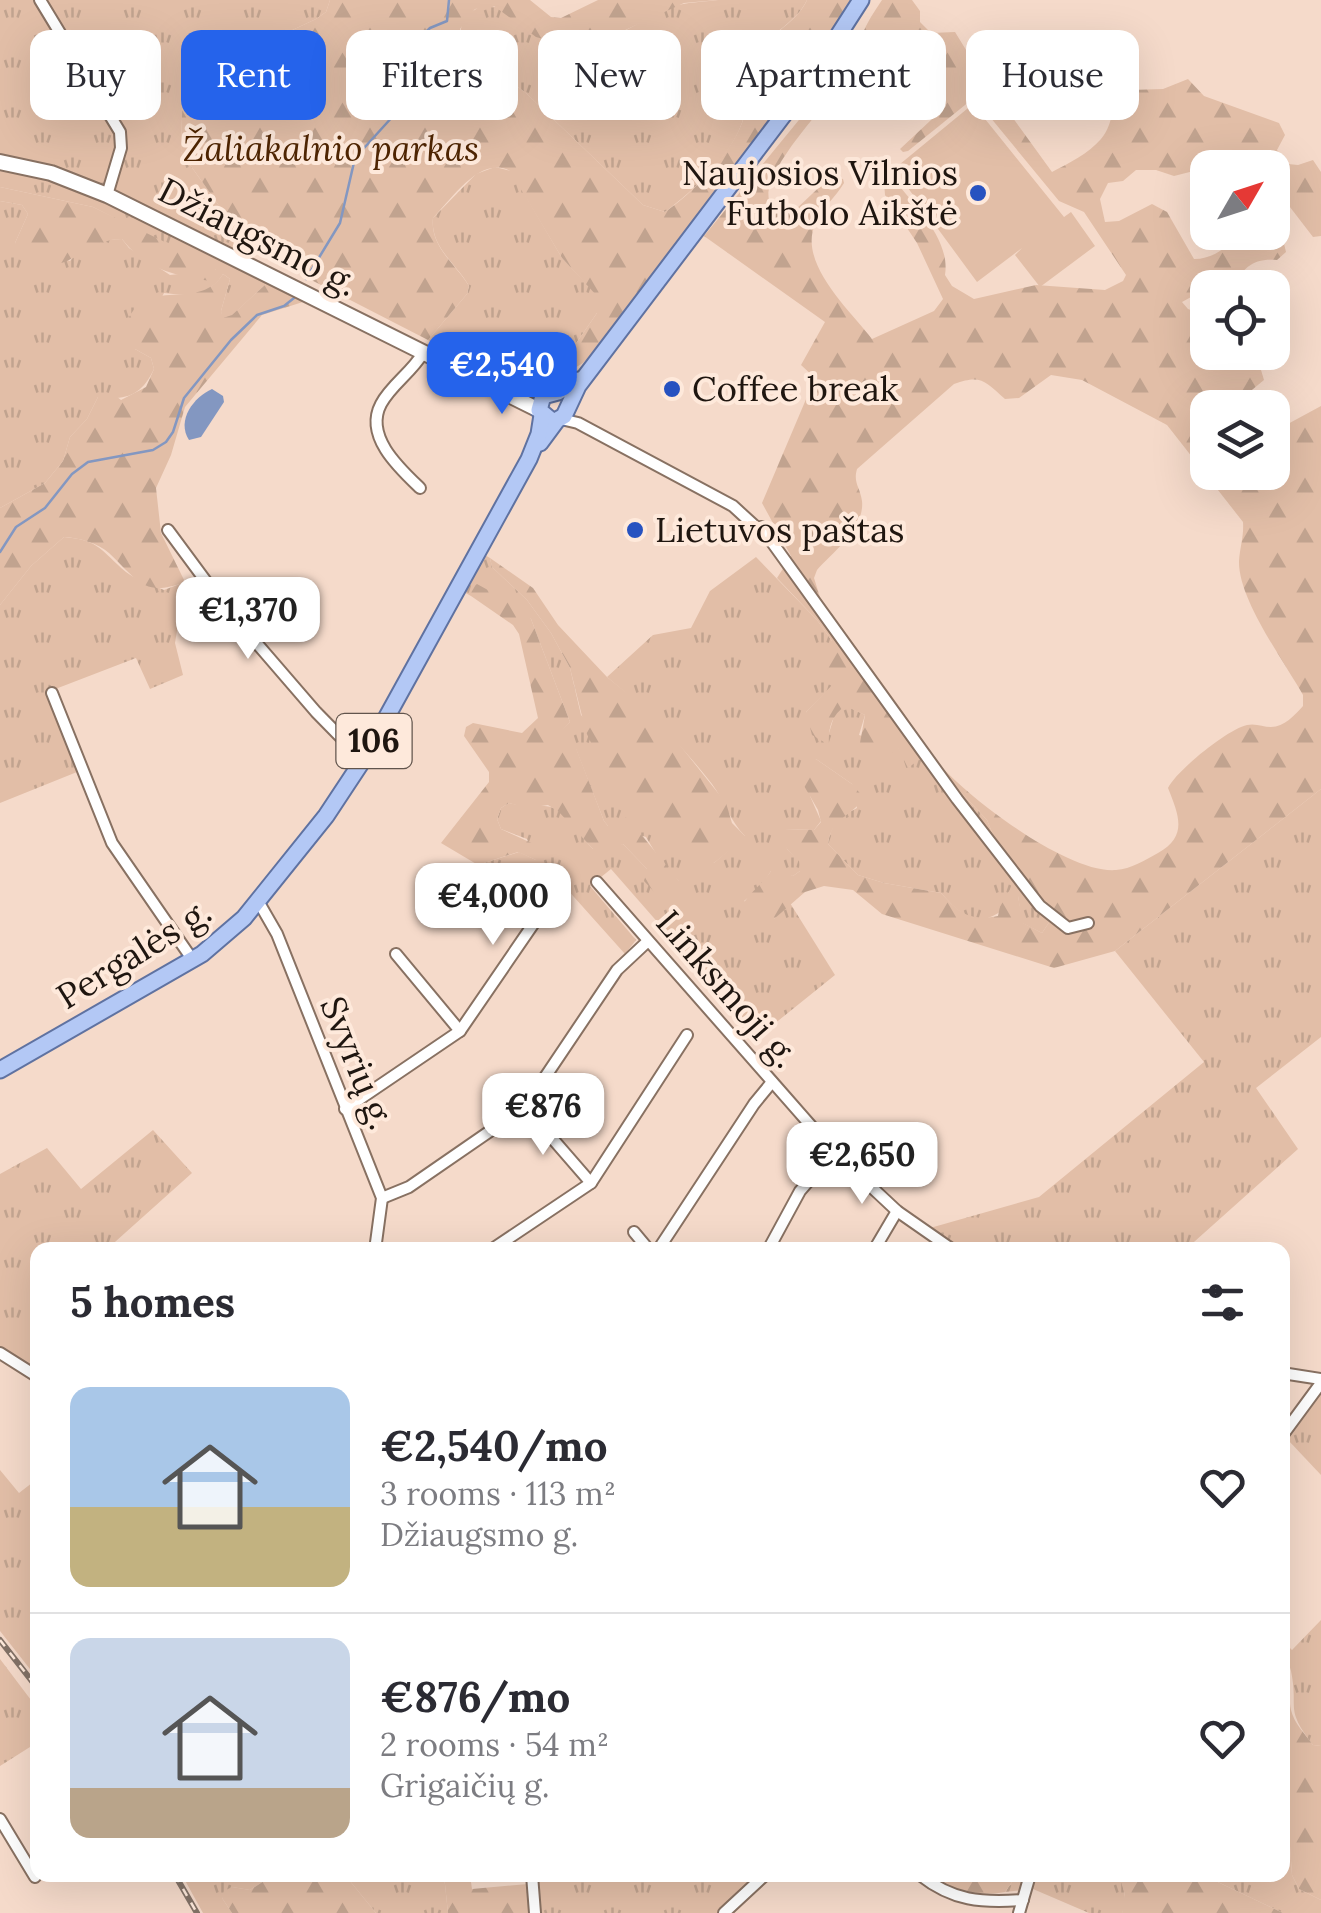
<!DOCTYPE html>
<html lang="en">
<head>
<meta charset="utf-8">
<style>
	:root { --surface:#fff; --page:#f2f2f3; --text:#2b2b33; --muted:#7c7c81; --line:#e1e1e2; --accent:#2563eb }
	body { margin:0; font-family:Lora,serif; background:var(--page); color:var(--text); height:100vh; display:flex; flex-direction:column; font-size:38px; white-space:nowrap }
	* { box-sizing:border-box; margin:0 }
	p { font-size:32px; color:var(--muted) }
	.icon { flex:none; width:55px; height:55px; fill:none; stroke:currentColor; stroke-width:2; stroke-linecap:round; stroke-linejoin:round }
	.map { position:relative; flex:1; overflow:hidden }
	.details { position:absolute; left:30px; top:1242px; width:1260px; height:640px; display:flex; flex-direction:column; background:var(--surface); border-radius:20px; box-shadow:0 10px 40px #0002 }
	.details>* { flex:none }
	.hud { position:absolute; left:30px; top:30px; width:1262px; height:90px; display:flex; gap:20px }
	.needle { width:65px; rotate:51deg }
	.fabs { position:absolute; left:1190px; top:150px; display:grid; gap:20px }
	.fabs a { display:grid; place-items:center; width:100px; height:100px; border-radius:20px; background:var(--surface); box-shadow:0 10px 40px #0002; font-size:50px }
	.price { position:absolute; translate:-50% -85px; padding:0 22px; border-radius:20px; background:#fff; color:#222; font-size:32px; line-height:65px; filter:drop-shadow(0 2px 5px #0008) }
	.price::after { content:''; position:absolute; left:50%; top:60px; width:30px; height:22px; margin-left:-15px; background:inherit; clip-path:polygon(0 0,100% 0,50% 100%) }
	.price.selected { background:var(--accent); color:#fff }
	ul { padding:0; list-style:none }
	li { display:flex; align-items:center; gap:30px; height:250px; padding:0 40px }
	li+li { border-top:2px solid var(--line) }
	li span { display:grid; place-items:center; flex:none; width:280px; height:200px; border-radius:20px; color:#555 }
	li>.icon { margin-inline-start:auto }
	span .icon { width:120px; height:120px; fill:#fffc; stroke-width:1 }
	li b { font-size:42px }
	h2 { display:flex; justify-content:space-between; align-items:center; height:120px; padding:0 40px; font-size:42px }
	.chip { padding:0 35px; border-radius:20px; background:var(--surface); box-shadow:0 10px 40px #0002; font-size:35px; line-height:90px }
	.chip.selected { background:var(--accent); color:#fff }
	.map>svg:first-child { display:block }
</style>
</head>
<body>
<div class="map">
<svg width="1321" height="1913" viewBox="0 0 1321 1913">
	<defs>
		<pattern id="grass-tufts" width="24" height="20" patternUnits="userSpaceOnUse" patternTransform="scale(2.5)"><rect width="24" height="20" fill="#e2bea7"/><path d="M3 7l-1-3M5 7V3M7 7l1-3M15 17l-1-3M17 17v-4M19 17l1-3" fill="none" stroke="#c1a38f"/></pattern>
		<pattern id="forest-firs" width="22" height="20" patternUnits="userSpaceOnUse" patternTransform="scale(2.5)"><rect width="22" height="20" fill="#e2bea7"/><path d="M5 1l3.5 6h-7zM16 11l3.5 6h-7z" fill="#c1a38f"/></pattern>
	</defs>
	<rect width="100%" height="100%" fill="#f5daca"/>
	<g fill="url(#grass-tufts)">
		<path d="M 0,0 L 330,0 L 326,12 L 316,19 L 183,81 L 181,152 L 249,248 L 244,257 C 165,216 88,172 0,155 Z"/>
		<path d="M 718,0 L 807,0 C 794,28 752,42 743,69 C 739,82 747,101 744,116 C 735,153 694,190 665,212 L 643,205 L 527,94 L 466,47 C 460,37 458,28 466,19 C 472,11 481,3 492,6 C 516,11 535,46 572,47 C 607,48 641,18 672,7 C 687,2 702,2 718,0 Z"/>
		<path d="M 495,167 L 511,171 L 562,258 L 597,295 L 597,313 L 548,384 L 524,387 L 428,340 L 467,294 L 469,286 C 456,263 430,247 433,218 L 476,174 Z"/>
		<path d="M 0,169 C 96,187 180,240 267,283 L 228,319 L 222,318 L 221,311 L 230,279 L 223,274 C 210,296 187,296 164,293 L 135,349 L 151,358 L 154,369 C 142,395 126,401 98,397 L 87,419 L 70,437 L 63,461 L 45,483 L 0,508 L 0,201 L 22,205 L 28,214 L 15,243 L 70,261 C 83,245 103,239 122,239 L 129,248 L 170,275 L 216,270 L 93,207 L 0,187 Z"/>
		<path d="M 64,537 C 100,540 101,551 126,572 C 136,580 152,585 164,590 L 185,582 L 175,643 L 183,675 L 150,689 L 136,658 L 45,693 L 77,772 L 0,803 L 0,605 L 31,566 Z"/>
		<path d="M 483,554 L 490,558 L 492,567 L 527,600 L 551,633 L 570,668 L 581,715 L 714,863 L 745,836 C 730,821 725,802 712,784 C 679,742 648,711 607,677 L 653,635 L 691,628 L 710,591 L 756,557 L 817,620 L 832,641 L 836,682 L 806,712 L 829,733 L 835,713 L 845,705 L 865,715 L 859,735 L 898,747 L 909,767 L 920,757 L 954,785 L 987,820 L 996,842 L 1052,918 L 1042,933 L 1022,923 L 1018,896 C 986,929 970,926 941,893 L 884,883 L 858,875 L 828,844 C 831,823 840,817 857,808 L 852,784 L 816,759 L 810,796 L 821,821 L 814,830 L 785,829 L 787,849 L 800,861 L 800,871 L 793,876 L 771,871 L 760,888 L 744,901 L 774,919 L 790,903 L 835,975 L 758,1037 L 611,869 L 590,886 L 636,940 L 625,954 L 557,878 L 529,920 L 478,865 L 519,852 L 536,860 L 527,839 L 501,829 L 497,819 L 501,808 L 509,803 C 523,807 541,804 551,807 C 567,813 581,837 593,849 L 623,844 L 648,870 L 679,881 L 664,867 L 646,837 L 608,826 L 604,821 L 576,749 L 559,733 L 570,722 L 531,619 L 471,588 L 471,596 L 462,591 Z"/>
		<path d="M 1321,789 L 1321,1037 L 1256,1088 L 1298,1149 L 1185,1250 L 963,1250 L 930,1228 L 1039,1197 L 1204,1062 L 1115,951 Z"/>
		<path d="M 153,1130 L 192,1173 L 106,1250 L 38,1250 L 37,1372 L 0,1347 L 0,1174 L 47,1148 L 81,1189 Z"/>
		<path d="M 1321,1394 L 1321,1475 L 1288,1440 Z"/>
		<path d="M 0,1470 L 19,1493 L 37,1479 L 37,1678 L 0,1631 Z"/>
		<path d="M 1321,1620 L 1321,1746 L 1313,1745 C 1284,1707 1299,1710 1291,1671 C 1288,1659 1283,1653 1282,1640 L 1292,1650 Z"/>
		<path d="M 0,1659 L 37,1708 L 37,1752 L 30,1747 L 0,1766 Z"/>
		<path d="M 1283,1798 L 1287,1804 L 1292,1875 L 1299,1889 L 1321,1900 L 1321,1913 L 1283,1913 L 1203,1875 L 1282,1875 Z"/>
		<path d="M 182,1875 L 273,1875 L 250,1890 L 232,1887 L 222,1898 L 232,1913 L 203,1913 Z"/>
		<path d="M 345,1875 L 444,1875 L 448,1913 L 376,1913 Z"/>
		<path d="M 537,1875 L 758,1875 L 720,1913 L 540,1913 Z"/>
		<path d="M 1017,1875 L 1119,1875 C 1124,1888 1128,1899 1122,1913 L 1089,1913 L 1033,1889 L 1005,1892 Z"/>
	</g>
	<g fill="url(#forest-firs)" fill-rule="evenodd">
		<path d="M 330,0 L 530,0 L 551,17 L 561,18 L 598,0 L 718,0 L 684,3 L 608,38 L 572,47 L 536,37 L 494,6 L 475,9 L 460,29 L 466,47 L 527,94 L 643,205 L 665,212 C 692,194 737,148 744,116 C 747,101 739,82 743,69 C 752,42 794,29 807,0 L 853,0 L 798,87 L 599,347 L 583,363 L 548,384 L 597,313 L 597,296 L 562,258 L 510,171 C 480,155 451,200 433,218 C 430,247 455,263 469,286 L 467,294 L 428,340 L 249,248 L 181,152 L 183,81 L 316,19 L 326,12 Z"/>
		<path d="M 882,0 L 912,0 L 920,11 L 920,22 L 931,33 L 955,32 L 979,71 L 1052,172 C 1069,163 1088,154 1101,139 C 1116,121 1107,106 1130,90 L 1163,89 L 1188,79 L 1204,96 L 1279,123 L 1285,135 L 1277,150 L 1288,164 L 1298,165 L 1313,160 L 1321,172 L 1321,236 L 1313,237 L 1273,185 L 1272,168 L 1254,167 L 1233,161 L 1174,176 L 1156,170 L 1136,170 L 1123,181 L 1108,183 L 1100,199 L 1105,222 L 1119,221 L 1152,204 L 1167,212 L 1194,259 C 1219,259 1228,241 1247,233 C 1253,231 1265,233 1272,232 L 1273,228 L 1280,227 L 1286,252 L 1277,260 C 1252,258 1244,268 1232,287 L 1211,286 L 1182,302 L 1188,309 L 1207,316 L 1208,352 L 1256,353 L 1264,380 L 1241,399 L 1248,407 L 1208,408 L 1208,472 L 1272,472 L 1273,432 L 1321,406 L 1321,789 L 1115,951 L 1054,968 L 882,914 L 853,890 L 824,886 L 805,892 L 774,919 L 759,926 L 746,925 L 740,910 C 746,895 762,885 771,871 L 781,870 L 793,876 L 800,871 L 799,861 L 787,849 L 781,837 L 785,829 L 814,830 L 821,822 L 818,810 L 796,772 L 816,759 L 852,784 L 864,798 C 851,817 831,818 828,844 L 858,875 L 884,883 L 941,893 C 960,914 970,921 998,916 L 1001,901 L 1010,890 L 1018,896 L 1023,923 L 1042,933 L 1052,918 L 996,842 L 987,820 L 954,785 L 921,758 L 908,768 L 898,748 L 872,768 L 858,754 L 865,715 L 845,706 C 831,716 828,729 829,745 L 812,735 L 806,712 L 835,682 L 827,665 L 832,641 L 817,620 L 777,578 L 791,556 L 762,503 L 815,378 L 801,365 L 825,322 L 704,236 L 830,82 L 837,83 L 835,92 C 821,111 724,212 793,212 L 831,176 L 843,179 L 844,183 C 836,197 822,208 816,222 C 796,262 850,310 872,339 L 934,311 L 943,299 L 917,243 L 885,195 L 884,182 L 891,176 C 912,203 951,238 945,275 L 952,286 L 974,299 L 1036,285 L 1105,290 L 1123,281 L 1126,275 L 1084,212 L 1059,201 L 976,100 L 970,101 L 908,151 L 903,152 L 900,149 L 946,106 C 934,86 914,62 888,61 C 880,60 872,64 863,63 C 851,44 871,17 882,0 ZM 1051,375 L 1082,380 L 1167,425 L 1243,522 C 1244,536 1240,547 1239,561 C 1238,599 1284,661 1303,695 L 1303,706 C 1295,715 1284,727 1271,727 C 1263,727 1256,723 1247,725 C 1228,729 1176,771 1168,788 C 1179,816 1188,836 1158,853 C 1145,860 1131,869 1116,870 C 1069,874 971,800 941,766 C 926,748 914,728 901,709 C 874,672 847,634 820,597 L 814,578 L 817,570 C 833,552 865,528 862,501 C 860,487 853,483 857,469 L 954,384 C 981,374 985,381 1005,399 L 1019,398 Z"/>
		<path d="M 0,187 L 93,207 L 210,264 L 216,270 L 216,275 L 211,281 C 175,276 145,269 122,239 C 89,239 76,263 55,264 C 45,265 33,260 23,258 L 15,243 L 28,214 L 22,205 L 0,201 Z"/>
		<path d="M 223,274 L 230,279 L 221,311 L 223,318 L 232,315 L 267,283 L 306,301 L 262,315 L 185,407 L 171,455 L 156,488 L 161,533 L 185,582 C 143,598 138,580 109,553 C 98,543 79,538 64,537 L 31,566 L 0,605 L 0,508 L 45,483 L 63,461 L 70,437 L 87,419 L 98,397 L 111,392 L 121,400 L 146,387 L 154,369 L 151,358 L 135,349 L 123,334 C 139,268 197,316 223,274 Z"/>
		<path d="M 490,558 L 533,588 L 558,625 L 607,677 L 659,719 L 726,803 L 732,823 L 746,837 L 714,863 L 706,861 L 702,852 L 679,856 L 600,762 L 586,732 L 570,668 L 551,633 L 527,600 L 492,567 Z"/>
		<path d="M 477,584 L 513,604 L 531,619 L 570,722 L 560,733 L 576,748 L 604,821 L 608,826 L 627,817 L 679,881 L 679,892 L 660,898 L 644,881 L 647,869 L 623,844 L 610,850 L 593,849 L 559,812 L 548,805 L 527,808 L 509,803 L 501,808 L 497,819 L 501,829 L 538,846 L 541,856 L 536,860 L 518,852 L 478,865 L 441,843 L 489,782 L 489,772 L 464,736 L 466,727 L 473,723 L 522,733 L 538,718 L 519,634 L 513,625 L 471,596 L 471,588 Z"/>
		<path d="M 1282,1654 C 1293,1673 1287,1689 1291,1710 C 1294,1723 1305,1734 1313,1745 L 1321,1746 L 1321,1900 L 1299,1889 L 1292,1875 L 1287,1804 L 1282,1798 Z"/>
		<path d="M 273,1875 L 345,1875 L 376,1913 L 232,1913 L 222,1898 L 224,1891 L 232,1887 L 250,1890 Z"/>
		<path d="M 444,1875 L 470,1875 L 472,1889 L 528,1884 L 530,1913 L 448,1913 Z"/>
		<path d="M 926,1875 L 1017,1875 L 1005,1892 C 976,1897 951,1890 926,1875 Z"/>
		<path d="M 1119,1875 L 1203,1875 L 1283,1913 L 1122,1913 L 1125,1895 Z"/>
	</g>
	<path fill="#e2bea7" d="M 973,104 L 1064,217 L 1071,212 L 1095,246 L 1040,287 L 1015,255 L 1022,248 L 977,282 L 894,169 Z"/>
	<path fill="#8397c1" d="M 212,389 L 223,396 L 224,402 L 201,437 L 189,440 C 176,420 194,397 212,389 Z"/>
	<g fill="none" stroke-linecap="round" stroke-linejoin="round">
		<g stroke="#8397c1" stroke-width="2.5">
			<path d="M 306,279 L 340,223 L 355,158 L 414,93 L 420,81 L 417,41 L 430,28 L 447,21 L 449,0"/>
			<path d="M 0,552 L 16,527 L 45,508 L 72,474 L 88,462 L 153,450 L 166,442 L 173,432 L 184,398 L 231,340 L 257,315 L 284,306 L 294,298"/>
		</g>
		<g stroke="#887162" stroke-width="14">
			<g id="street">
				<path d="M 40,0 L 120,132 L 121,148 L 107,195"/>
				<path d="M 561,419 L 578,423 L 733,506 L 757,528 L 761,527 L 957,799 L 1040,906 L 1068,928 L 1088,923"/>
				<path d="M 420,488 C 399,468 364,436 381,404 C 391,385 412,372 423,353"/>
				<path d="M 168,530 L 222,603 L 316,712 L 363,760"/>
				<path d="M 52,693 L 112,843 L 192,959"/>
				<path d="M 597,882 L 834,1152 L 897,1211 L 953,1250"/>
				<path d="M 258,901 L 277,934 L 382,1198 L 375,1250"/>
				<path d="M 396,954 L 460,1031"/>
				<path d="M 525,1107 L 591,1183"/>
				<path d="M 345,1109 L 460,1031 L 558,888"/>
				<path d="M 382,1198 L 409,1187 L 525,1107 L 617,970 L 648,941"/>
				<path d="M 634,1232 L 649,1250"/>
				<path d="M 491,1250 L 591,1183 L 687,1035"/>
				<path d="M 658,1250 L 754,1104 L 772,1082"/>
				<path d="M 768,1250 L 800,1191 L 834,1152"/>
				<path d="M 874,1250 L 897,1211"/>
				<path d="M 0,1353 L 38,1377"/>
				<path d="M 1282,1373 L 1321,1379"/>
				<path d="M 1282,1436 L 1321,1383"/>
				<path d="M 0,1819 L 35,1877"/>
				<path d="M 532,1875 L 535,1913"/>
				<path d="M 920,1875 C 953,1901 981,1903 1023,1900"/>
				<path d="M 724,1913 L 765,1875"/>
				<path d="M 1019,1913 L 1030,1875"/>
			</g>
		</g>
		<g stroke="#887162" stroke-width="18">
			<path id="secondary" d="M 0,162 L 51,173 L 107,195 L 539,410"/>
		</g>
		<g stroke="#5f72a1" stroke-width="19">
			<g id="primary">
				<path d="M 551,420 L 539,410 L 543,396 L 558,392 L 579,380"/>
				<path d="M 540,443 L 557,420 L 564,416 L 578,386 L 807,84 L 861,0"/>
				<path d="M 0,1070 L 202,954 L 244,918 L 326,816 L 363,760 L 529,459 L 539,434 L 542,415"/>
			</g>
		</g>
		<use href="#street" stroke="#fff" stroke-width="10"/>
		<use href="#secondary" stroke="#fff" stroke-width="14"/>
		<use href="#primary" stroke="#b3c8f5" stroke-width="15"/>
		<g stroke="#837267" stroke-width="6">
			<g id="rail">
				<path d="M 0,1640 L 38,1689"/>
				<path d="M 175,1875 L 197,1913"/>
			</g>
		</g>
		<use href="#rail" stroke="#fee9db" stroke-width="2.5" stroke-dasharray="8" stroke-linecap="butt"/>
	</g>
	<g fill="#2752c0" stroke="#fee9db" stroke-width="4">
		<circle cx="978" cy="193" r="10"/>
		<circle cx="672" cy="389" r="10"/>
		<circle cx="635" cy="530" r="10"/>
	</g>
	<g text-anchor="middle" stroke-width="8" stroke-linejoin="round" paint-order="stroke">
		<rect fill="#fee9db" stroke="#62554d" stroke-width="2.5" x="336.5" y="714" width="75" height="54" rx="8"/>
		<g font-size="32" font-weight="bold" fill="#1f1610">
			<text x="374" y="752">106</text>
		</g>
		<g font-size="35" font-style="italic" fill="#4f2502" stroke="#fee9db">
			<text x="331" y="161">Žaliakalnio parkas</text>
		</g>
		<g font-size="35" fill="#1f1610" stroke="#fee9db" text-anchor="start">
			<text x="958" y="185" text-anchor="end">Naujosios Vilnios<tspan x="958" dy="40">Futbolo Aikštė</tspan></text>
			<text x="692" y="401">Coffee break</text>
			<text x="655" y="542">Lietuvos paštas</text>
		</g>
		<g font-size="35" fill="#1f1610" stroke="#fee9db">
			<text transform="translate(258 237) rotate(27)" y="12">Džiaugsmo g.</text>
			<text transform="translate(134 954) rotate(-32)" y="12">Pergalės g.</text>
			<text transform="translate(727 989) rotate(49)" y="12">Linksmoji g.</text>
			<text transform="translate(357 1063) rotate(68)" y="12">Svyrių g.</text>
		</g>
	</g>
</svg>
<div class="fabs">
<a><svg class="needle" viewBox="-14 -14 28 28"><path d="M0-13l5 13h-10z" fill="#e53935"/><path d="M0 13l5-13h-10z" fill="#7c7c81"/></svg></a>
<a><svg class="icon" aria-label="locate" viewBox="0 0 24 24"><circle cx="12" cy="12" r="6"/><path d="M12 2v4M12 18v4M2 12h4M18 12h4"/></svg></a>
<a><svg class="icon" aria-label="layers" viewBox="0 0 24 24"><path d="M12 4l9 5-9 5-9-5zM3 14l9 5 9-5"/></svg></a>
</div>
<b class="price selected" style="left:502px;top:417px">€2,540</b>
<b class="price" style="left:248px;top:662px">€1,370</b>
<b class="price" style="left:493px;top:948px">€4,000</b>
<b class="price" style="left:543px;top:1158px">€876</b>
<b class="price" style="left:862px;top:1207px">€2,650</b>
<div class="hud">
<a class="chip">Buy</a>
<a class="chip selected">Rent</a>
<a class="chip">Filters</a>
<a class="chip">New</a>
<a class="chip">Apartment</a>
<a class="chip">House</a>
</div>
<section class="details">
<h2>5 homes<svg class="icon" aria-label="filters" viewBox="0 0 24 24"><path d="M4 7h16M4 17h16"/><circle cx="9" cy="7" r="2"/><circle cx="15" cy="17" r="2"/></svg></h2>
<ul>
<li><span style="background:linear-gradient(#a9c7e8 60%,#c2b280 0)"><svg class="icon" aria-label="home" viewBox="0 0 24 24"><path d="M3 11l9-7 9 7M6 9v11h12V9"/></svg></span><div><b>€2,540/mo</b><p>3 rooms · 113 m²</p><p>Džiaugsmo g.</p></div><svg class="icon" aria-label="heart" viewBox="0 0 24 24"><path d="M12 20l-8-8c-3-5 5-10 8-4 3-6 11-1 8 4z"/></svg></li>
<li><span style="background:linear-gradient(#c9d6e8 75%,#b9a48a 0)"><svg class="icon" aria-label="home" viewBox="0 0 24 24"><path d="M3 11l9-7 9 7M6 9v11h12V9"/></svg></span><div><b>€876/mo</b><p>2 rooms · 54 m²</p><p>Grigaičių g.</p></div><svg class="icon" aria-label="heart" viewBox="0 0 24 24"><path d="M12 20l-8-8c-3-5 5-10 8-4 3-6 11-1 8 4z"/></svg></li>
</ul>
</section>
</div>
</body>
</html>
